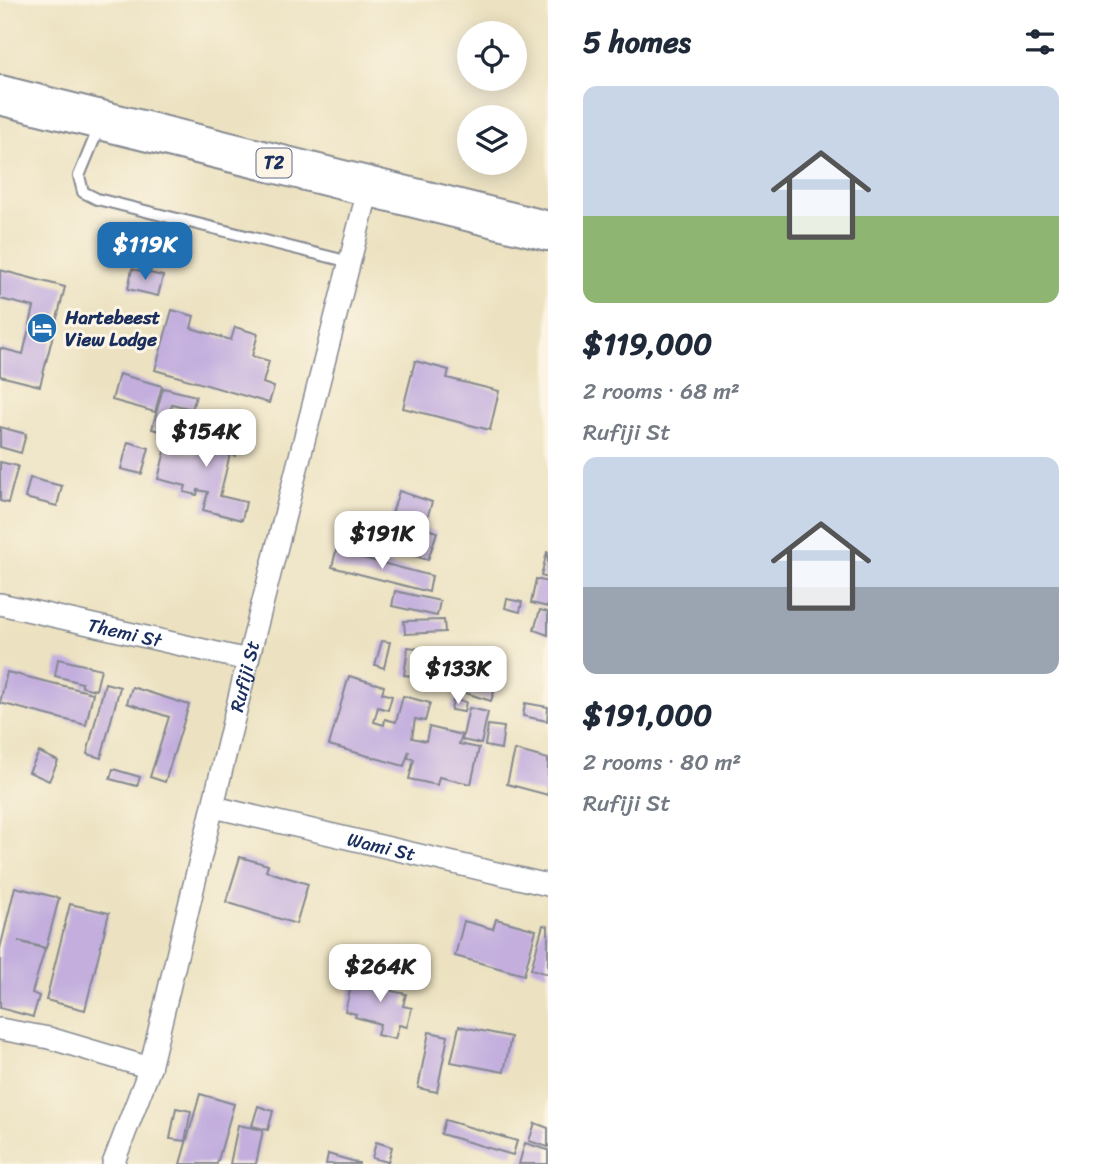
<!DOCTYPE html>
<html lang="en">
<head>
<meta charset="utf-8">
<style>
	:root { --surface:#fff; --page:#f2f2f3; --text:#1f2937; --muted:#747a83; --accent:#1f6fb2 }
	body { margin:0; font-family:Sriracha,sans-serif; background:var(--page); color:var(--text); height:100vh; display:flex; flex-direction:column; font-size:26px; white-space:nowrap }
	* { box-sizing:border-box; margin:0 }
	p { font-size:23px; color:var(--muted) }
	.icon { flex:none; width:38px; height:38px; fill:none; stroke:currentColor; stroke-width:2; stroke-linecap:round; stroke-linejoin:round }
	.map { position:relative; flex:1; overflow:hidden }
	.panel { display:flex; flex-direction:column; background:var(--surface); width:546px }
	.panel>* { flex:none }
	.fabs { position:absolute; left:457px; top:21px; display:grid; gap:14px }
	.fabs a { display:grid; place-items:center; width:70px; height:70px; border-radius:50%; background:var(--surface); box-shadow:0 4px 18px #0003; font-size:35px }
	.price { position:absolute; translate:-50% -60px; padding:0 16px; border-radius:14px; background:#fff; color:#222; font-size:23px; line-height:46px; filter:drop-shadow(0 2px 4px #0008) }
	.price::after { content:''; position:absolute; left:50%; top:42px; width:21px; height:16px; margin-left:-10px; background:inherit; clip-path:polygon(0 0,100% 0,50% 100%) }
	.price.current { background:var(--accent); color:#fff }
	ul { padding:0; list-style:none }
	li { display:grid; align-content:center; gap:14px; height:371px; padding:0 35px }
	li span { display:grid; place-items:center; height:217px; border-radius:14px; color:#555 }
	li>.icon { margin-inline-start:auto }
	span .icon { width:126px; height:126px; fill:#fffc; stroke-width:1 }
	li b { font-size:30px }
	h2 { display:flex; justify-content:space-between; align-items:center; height:84px; padding:0 35px; font-size:30px }
	main { display:flex; flex:1; min-height:0 }
	.map>svg:first-child { display:block }
</style>
</head>
<body>
<main>
<div class="map">
<svg width="548" height="1164" viewBox="0 0 548 1164">
	<rect width="100%" height="100%" fill="#fcf5e5"/>
	<filter id="ink" filterUnits="userSpaceOnUse"><feTurbulence type="fractalNoise" baseFrequency=".0143" numOctaves="2"/><feDisplacementMap in="SourceGraphic" scale="14" xChannelSelector="R" yChannelSelector="G"/><feConvolveMatrix kernelMatrix="1 2 1 2 8 2 1 2 1" color-interpolation-filters="sRGB"/></filter>
	<filter id="wash" filterUnits="userSpaceOnUse"><feTurbulence type="fractalNoise" baseFrequency=".00686" numOctaves="4" result="noise"/><feDisplacementMap in="SourceGraphic" scale="28" xChannelSelector="R" yChannelSelector="G"/><feGaussianBlur stdDeviation="1.57" result="paint"/><feColorMatrix in="noise" values="0 0 0 0 0 0 0 0 0 0 0 0 0 0 0 0 0 1.4 0 .05"/><feComposite in="paint" operator="in"/></filter>
	<g filter="url(#wash)">
		<rect width="100%" height="100%" fill="#ece2c1"/>
		<g id="blocks">
			<g fill="#c3aede">
				<path d="M 132,269 L 163,276 L 158,296 L 128,289 Z"/>
				<path d="M 0,270 L 65,287 L 40,386 L 0,376 L 0,348 L 23,354 L 34,307 L 0,299 Z"/>
				<path d="M 172,310 L 194,316 L 191,328 L 231,340 L 235,327 L 258,334 L 252,356 L 269,361 L 263,383 L 274,387 L 269,403 L 155,370 Z"/>
				<path d="M 415,361 L 449,370 L 447,378 L 499,391 L 490,430 L 403,408 Z"/>
				<path d="M 119,374 L 162,386 L 155,412 L 112,400 Z"/>
				<path d="M 163,388 L 196,396 L 192,409 L 172,404 L 165,432 L 152,429 Z"/>
				<path d="M 205,422 L 241,432 L 235,456 L 230,454 L 220,496 L 246,502 L 242,520 L 203,510 L 208,492 L 198,490 L 197,495 L 184,492 L 186,486 L 158,479 L 166,447 L 196,455 Z"/>
				<path d="M 0,427 L 26,434 L 21,453 L 0,447 Z"/>
				<path d="M 128,442 L 149,448 L 142,474 L 121,469 Z"/>
				<path d="M 0,462 L 18,466 L 8,503 L 0,501 Z"/>
				<path d="M 30,478 L 62,486 L 57,506 L 25,498 Z"/>
				<path d="M 399,491 L 432,502 L 424,528 L 437,532 L 428,560 L 382,546 Z"/>
				<path d="M 336,551 L 432,576 L 429,592 L 332,567 Z"/>
				<path d="M 547,552 L 548,552 L 548,578 L 541,576 Z"/>
				<path d="M 536,579 L 548,582 L 548,607 L 531,603 Z"/>
				<path d="M 395,591 L 440,601 L 437,616 L 392,606 Z"/>
				<path d="M 507,599 L 522,602 L 520,612 L 505,608 Z"/>
				<path d="M 540,610 L 548,612 L 548,635 L 534,630 Z"/>
				<path d="M 444,620 L 445,632 L 405,634 L 404,621 Z"/>
				<path d="M 382,641 L 390,642 L 384,668 L 375,665 Z"/>
				<path d="M 408,647 L 416,648 L 413,676 L 404,675 Z"/>
				<path d="M 424,649 L 433,651 L 427,679 L 418,678 Z"/>
				<path d="M 58,659 L 101,669 L 96,690 L 82,687 L 82,683 L 55,676 Z"/>
				<path d="M 7,672 L 93,693 L 86,725 L 0,703 Z"/>
				<path d="M 461,674 L 496,685 L 491,701 L 456,690 Z"/>
				<path d="M 349,676 L 384,686 L 382,693 L 392,696 L 388,710 L 378,707 L 374,722 L 384,725 L 385,719 L 396,722 L 403,696 L 430,703 L 425,721 L 415,719 L 412,738 L 426,741 L 429,727 L 462,735 L 459,744 L 479,748 L 471,784 L 439,777 L 437,785 L 409,779 L 414,759 L 408,758 L 409,751 L 404,766 L 329,745 Z"/>
				<path d="M 105,683 L 120,687 L 101,758 L 87,754 Z"/>
				<path d="M 132,687 L 189,705 L 165,782 L 150,777 L 169,717 L 127,703 Z"/>
				<path d="M 453,700 L 466,702 L 464,712 L 451,710 Z"/>
				<path d="M 525,703 L 548,707 L 547,721 L 523,716 Z"/>
				<path d="M 469,708 L 488,712 L 481,744 L 462,740 Z"/>
				<path d="M 488,725 L 504,727 L 501,749 L 485,746 Z"/>
				<path d="M 515,750 L 548,759 L 548,795 L 507,784 Z"/>
				<path d="M 39,752 L 58,761 L 49,781 L 29,772 Z"/>
				<path d="M 113,769 L 140,777 L 137,786 L 110,779 Z"/>
				<path d="M 240,857 L 268,865 L 266,871 L 308,884 L 296,924 L 226,902 Z"/>
				<path d="M 15,887 L 59,898 L 46,948 L 18,941 L 45,949 L 32,993 L 39,996 L 33,1017 L 0,1008 L 0,949 Z"/>
				<path d="M 70,904 L 109,913 L 85,1010 L 46,1000 Z"/>
				<path d="M 496,919 L 536,930 L 524,975 L 455,956 L 464,921 L 493,929 Z"/>
				<path d="M 543,925 L 548,926 L 548,974 L 531,969 Z"/>
				<path d="M 371,970 L 396,976 L 392,991 L 406,994 L 403,1006 L 412,1008 L 407,1027 L 399,1025 L 395,1039 L 377,1035 L 380,1024 L 355,1017 L 356,1014 L 345,1011 L 352,983 L 367,986 Z"/>
				<path d="M 459,1026 L 511,1037 L 504,1072 L 451,1062 Z"/>
				<path d="M 429,1032 L 448,1036 L 437,1092 L 418,1088 Z"/>
				<path d="M 200,1094 L 234,1104 L 217,1164 L 180,1164 Z"/>
				<path d="M 258,1106 L 273,1111 L 268,1130 L 252,1126 Z"/>
				<path d="M 176,1108 L 191,1111 L 185,1141 L 170,1139 Z"/>
				<path d="M 445,1120 L 517,1141 L 513,1155 L 441,1134 Z"/>
				<path d="M 535,1123 L 548,1128 L 548,1147 L 529,1141 Z"/>
				<path d="M 238,1125 L 263,1130 L 256,1164 L 230,1164 Z"/>
				<path d="M 376,1142 L 392,1147 L 388,1162 L 372,1158 Z"/>
				<path d="M 525,1143 L 548,1150 L 548,1164 L 519,1164 Z"/>
				<path d="M 328,1154 L 359,1163 L 359,1164 L 326,1164 Z"/>
			</g>
		</g>
	</g>
	<g filter="url(#ink)">
		<use href="#blocks" fill-opacity="0" stroke="#848890" stroke-width="2"/>
		<g fill="none" stroke-linecap="round" stroke-linejoin="round">
			<g stroke="#848890" stroke-width="14">
				<path id="lane" d="M 100,125 L 79,176 L 83,192 L 97,199 L 350,262"/>
			</g>
			<g stroke="#848890" stroke-width="24">
				<g id="street">
					<path id="s1" d="M 0,604 L 248,660"/>
					<path id="s2" d="M 214,807 L 548,885"/>
					<path d="M 0,1029 L 49,1038 L 150,1068"/>
					<path id="s3" d="M 113,1164 L 150,1068 L 248,660 L 369,186"/>
				</g>
			</g>
			<g stroke="#848890" stroke-width="42">
				<path id="highway" d="M 0,95 L 548,231"/>
			</g>
			<use href="#lane" stroke="#fff" stroke-width="10"/>
			<use href="#street" stroke="#fff" stroke-width="21"/>
			<use href="#highway" stroke="#fff" stroke-width="38"/>
		</g>
	</g>
	<defs>
		<g id="hotel-disc" transform="scale(1.575)"><circle r="9.5" fill="#1f6fb2" stroke="#fcf5e5"/><path d="M-6-4.5h1.5V1H6V5H4.5V3h-9V5H-6ZM-4 0a1.8 1.8 0 1 1 3.6 0ZM.5 0V-2.5h3Q6-2.5 6 0Z" fill="#fff"/></g>
	</defs>
	<g fill-rule="evenodd">
		<use href="#hotel-disc" x="42" y="328"/>
	</g>
	<g text-anchor="middle" stroke-width="6" stroke-linejoin="round" paint-order="stroke">
		<rect fill="#fcf5e5" stroke="#5e6a86" stroke-width="2" x="256.5" y="148.5" width="35" height="29" rx="5"/>
		<g font-size="18" font-weight="bold" fill="#1b2f5e">
			<text x="274" y="169">T2</text>
		</g>
		<g font-size="19" font-weight="bold" fill="#1b2f5e" stroke="#fcf5e5" text-anchor="start">
			<text x="65" y="324">Hartebeest<tspan x="65" dy="22">View Lodge</tspan></text>
		</g>
		<g font-size="19" fill="#1b2f5e" stroke="#fcf5e5">
			<text dy="7" stroke="none"><textPath href="#s1" startOffset="128">Themi St</textPath></text>
			<text dy="7" stroke="none"><textPath href="#s3" startOffset="506">Rufiji St</textPath></text>
			<text dy="7" stroke="none"><textPath href="#s2" startOffset="172">Wami St</textPath></text>
		</g>
	</g>
</svg>
<div class="fabs">
<a><svg class="icon" aria-label="locate" viewBox="0 0 24 24"><circle cx="12" cy="12" r="6"/><path d="M12 2v4M12 18v4M2 12h4M18 12h4"/></svg></a>
<a><svg class="icon" aria-label="layers" viewBox="0 0 24 24"><path d="M12 4l9 5-9 5-9-5zM3 14l9 5 9-5"/></svg></a>
</div>
<b class="price current" style="left:145px;top:282px">$119K</b>
<b class="price" style="left:206px;top:469px">$154K</b>
<b class="price" style="left:382px;top:571px">$191K</b>
<b class="price" style="left:458px;top:706px">$133K</b>
<b class="price" style="left:380px;top:1004px">$264K</b>
</div>
<section class="panel">
<h2>5 homes<svg class="icon" aria-label="filters" viewBox="0 0 24 24"><path d="M4 7h16M4 17h16"/><circle cx="9" cy="7" r="2"/><circle cx="15" cy="17" r="2"/></svg></h2>
<ul>
<li><span style="background:linear-gradient(#c9d6e8 60%,#8fb573 0)"><svg class="icon" aria-label="home" viewBox="0 0 24 24"><path d="M3 11l9-7 9 7M6 9v11h12V9"/></svg></span><div><b>$119,000</b><p>2 rooms · 68 m²</p><p>Rufiji St</p></div></li>
<li><span style="background:linear-gradient(#c9d6e8 60%,#9aa5b1 0)"><svg class="icon" aria-label="home" viewBox="0 0 24 24"><path d="M3 11l9-7 9 7M6 9v11h12V9"/></svg></span><div><b>$191,000</b><p>2 rooms · 80 m²</p><p>Rufiji St</p></div></li>
</ul>
</section>
</main>
</body>
</html>
